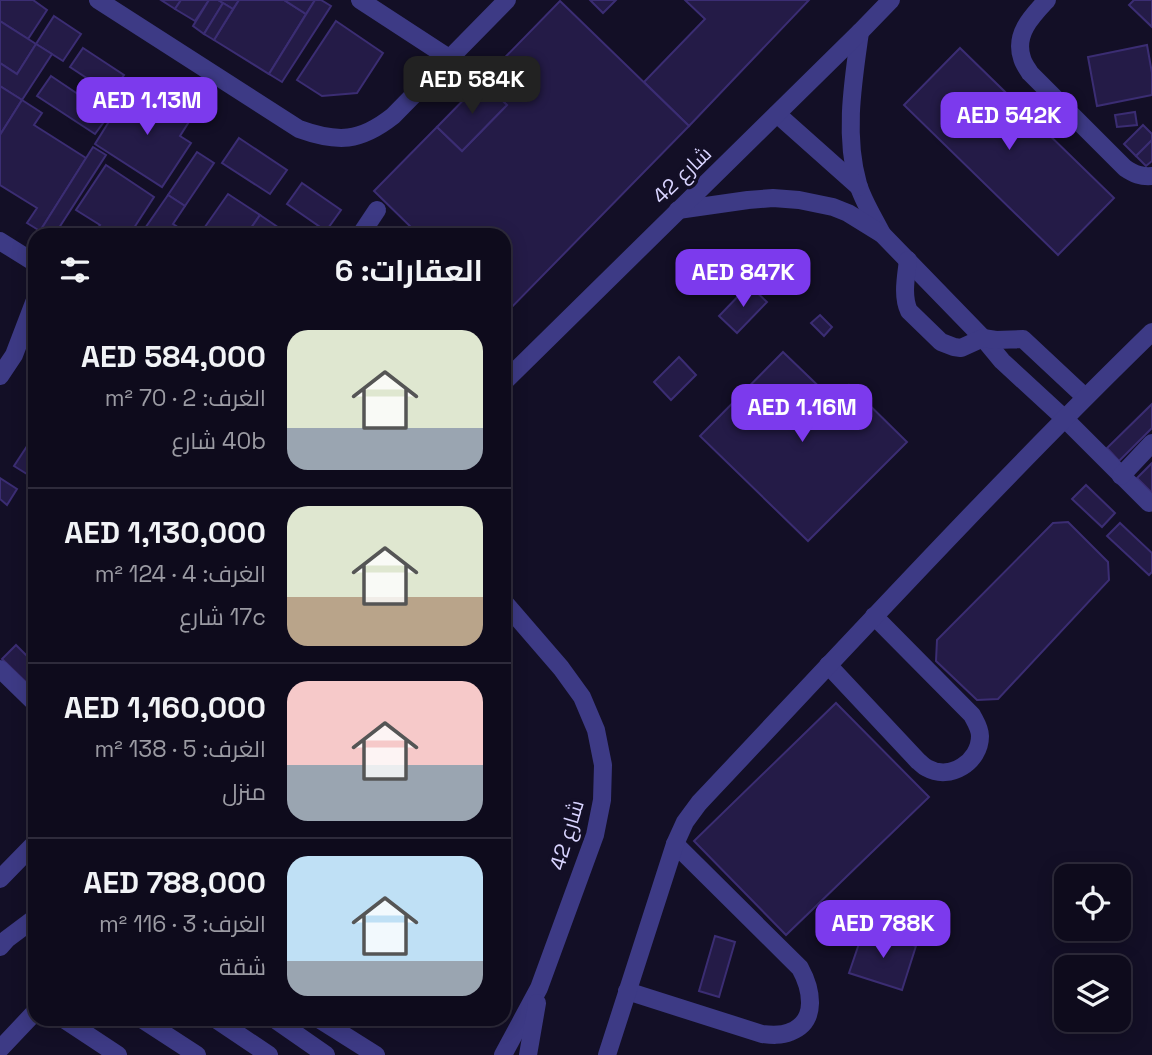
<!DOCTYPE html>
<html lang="ar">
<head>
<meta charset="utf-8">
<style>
	:root { --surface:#0e0b1c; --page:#171425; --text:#f1f3f6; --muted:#9b9ba3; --line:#2e2b3b; --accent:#7c3aed }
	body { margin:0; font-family:"Space Grotesk",Cairo,sans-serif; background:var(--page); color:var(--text); direction:rtl; height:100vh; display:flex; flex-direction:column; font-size:26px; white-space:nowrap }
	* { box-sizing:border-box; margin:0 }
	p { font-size:23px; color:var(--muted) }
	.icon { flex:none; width:38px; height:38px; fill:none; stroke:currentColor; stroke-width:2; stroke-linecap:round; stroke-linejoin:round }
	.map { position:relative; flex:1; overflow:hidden; direction:ltr }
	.drawer { position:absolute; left:28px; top:228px; width:483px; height:798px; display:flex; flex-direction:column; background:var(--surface); border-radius:21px; box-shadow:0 4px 18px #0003,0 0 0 2px var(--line); direction:rtl }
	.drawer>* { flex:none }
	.fabs { position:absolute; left:1054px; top:864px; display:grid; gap:14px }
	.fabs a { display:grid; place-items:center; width:77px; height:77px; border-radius:14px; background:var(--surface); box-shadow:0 4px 18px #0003,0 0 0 2px var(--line); font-size:35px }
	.price { position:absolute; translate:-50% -60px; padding:0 16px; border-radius:14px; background:var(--accent); color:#fff; font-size:23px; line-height:46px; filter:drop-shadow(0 2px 4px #0008) }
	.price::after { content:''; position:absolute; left:50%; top:42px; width:21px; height:16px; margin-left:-10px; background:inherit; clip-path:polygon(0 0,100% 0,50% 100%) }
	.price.selected { background:#222; color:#fff }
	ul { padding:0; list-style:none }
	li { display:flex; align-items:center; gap:21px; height:175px; padding:0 28px }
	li+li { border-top:2px solid var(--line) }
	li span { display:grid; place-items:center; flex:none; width:196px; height:140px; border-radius:21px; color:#555 }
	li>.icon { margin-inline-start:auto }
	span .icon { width:84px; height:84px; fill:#fffc; stroke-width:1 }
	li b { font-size:30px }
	h2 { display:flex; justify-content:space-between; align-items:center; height:84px; padding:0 28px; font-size:30px }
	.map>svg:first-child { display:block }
</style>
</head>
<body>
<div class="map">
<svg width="1152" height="1055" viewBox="0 0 1152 1055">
	<rect width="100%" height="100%" fill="#130f26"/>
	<g fill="#241b47" stroke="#3b2d73" stroke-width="2">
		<path d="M 0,0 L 33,0 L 47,10 L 28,39 L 0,21 Z"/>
		<path d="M 161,0 L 181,0 L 175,9 Z"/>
		<path d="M 181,0 L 209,0 L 195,21 L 175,9 Z"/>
		<path d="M 209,0 L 218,0 L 223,3 L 204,34 L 193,26 Z"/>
		<path d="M 218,0 L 239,0 L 233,9 Z"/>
		<path d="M 239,0 L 284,0 L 306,14 L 269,74 L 214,40 Z"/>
		<path d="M 284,0 L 315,0 L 306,14 Z"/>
		<path d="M 315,0 L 321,0 L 331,6 L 282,82 L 269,74 Z"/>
		<path d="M 590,0 L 616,0 L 603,13 Z"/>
		<path d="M 685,0 L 809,0 L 689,126 L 644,82 L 705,19 Z"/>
		<path d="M 1134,0 L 1152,0 L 1152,27 L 1129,5 Z"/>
		<path d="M 560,1 L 689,126 L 504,315 L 504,234 L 418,234 L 374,191 L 437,127 L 462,151 L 507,105 L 482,81 Z"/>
		<path d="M 223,3 L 233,9 L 214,40 L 204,34 Z"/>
		<path d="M 54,16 L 81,34 L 63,61 L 36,44 Z"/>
		<path d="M 0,21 L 36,44 L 17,74 L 0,63 Z"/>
		<path d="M 336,21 L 383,53 L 357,93 L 322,96 L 297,80 Z"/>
		<path d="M 36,44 L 52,54 L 22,100 L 0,86 L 0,63 L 17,74 Z"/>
		<path d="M 1147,45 L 1152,73 L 1152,95 L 1097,106 L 1088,57 Z"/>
		<path d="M 83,48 L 124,75 L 111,94 L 70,67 Z"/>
		<path d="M 960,48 L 1114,198 L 1058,255 L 904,105 Z"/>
		<path d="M 51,76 L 109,115 L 95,134 L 37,96 Z"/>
		<path d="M 482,81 L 507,105 L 462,151 L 437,127 Z"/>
		<path d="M 0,86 L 22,100 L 0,135 Z"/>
		<path d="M 150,90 L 192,117 L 180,136 L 191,143 L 162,187 L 95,144 L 123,99 L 138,108 Z"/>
		<path d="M 22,100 L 42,113 L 34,125 L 86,158 L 40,231 L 27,223 L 37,208 L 0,185 L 0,135 Z"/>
		<path d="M 1135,112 L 1137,125 L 1117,127 L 1115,115 Z"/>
		<path d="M 1143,125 L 1152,134 L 1152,140 L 1136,156 L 1124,144 Z"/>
		<path d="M 239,138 L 287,170 L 270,194 L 222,163 Z"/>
		<path d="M 1152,140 L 1152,161 L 1146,166 L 1136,156 Z"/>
		<path d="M 93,147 L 106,155 L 55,234 L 46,234 L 40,231 Z"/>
		<path d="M 197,152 L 214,163 L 185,206 L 168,195 Z"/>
		<path d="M 106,165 L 154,197 L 130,234 L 93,234 L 100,225 L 76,210 Z"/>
		<path d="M 302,183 L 341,210 L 326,231 L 287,204 Z"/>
		<path d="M 228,194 L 260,215 L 247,234 L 200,234 Z"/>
		<path d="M 168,195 L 185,206 L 173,224 L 189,234 L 141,234 Z"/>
		<path d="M 260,215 L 288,234 L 247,234 Z"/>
		<path d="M 771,269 L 787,284 L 778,293 L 762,278 Z"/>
		<path d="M 749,285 L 767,302 L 737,333 L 719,316 Z"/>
		<path d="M 820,315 L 832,327 L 824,336 L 811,323 Z"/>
		<path d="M 783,352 L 834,401 L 849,385 L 907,442 L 808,541 L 700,436 Z"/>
		<path d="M 679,357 L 696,375 L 671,400 L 654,382 Z"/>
		<path d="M 1152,404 L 1152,428 L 1119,461 L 1107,448 Z"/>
		<path d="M 35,434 L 35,479 L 14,466 Z"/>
		<path d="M 1152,463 L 1152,493 L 1137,478 Z"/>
		<path d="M 0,478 L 17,489 L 7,505 L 0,499 Z"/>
		<path d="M 1086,485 L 1115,513 L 1102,527 L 1072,499 Z"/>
		<path d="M 1068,522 L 1108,562 L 1109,580 L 998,699 L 977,700 L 936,661 L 937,640 L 1053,523 Z"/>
		<path d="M 1120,523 L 1152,553 L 1152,572 L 1149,575 L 1107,536 Z"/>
		<path d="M 16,645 L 35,664 L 35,691 L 2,659 Z"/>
		<path d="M 836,703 L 929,797 L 786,935 L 694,841 Z"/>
		<path d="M 864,929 L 916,946 L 902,990 L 849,973 Z"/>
		<path d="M 715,936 L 735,942 L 719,997 L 699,991 Z"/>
	</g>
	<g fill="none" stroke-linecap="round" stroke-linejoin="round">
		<g stroke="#3d3a85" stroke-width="18">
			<path d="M 98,0 L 299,129 C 338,143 360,142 393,116 L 507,0"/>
			<path d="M 360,0 L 449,58"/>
			<path d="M 1047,0 C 1032,16 1014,34 1022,58 C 1023,63 1027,68 1030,73 L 1125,168 C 1134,174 1141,177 1152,176"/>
			<path d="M 860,32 C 853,82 844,135 858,184 C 863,201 874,218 882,234"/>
			<path d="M 777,114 L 859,187"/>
			<path d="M 678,210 L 748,200 L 773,198 L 799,200 L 833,207 L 848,213 L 882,234 L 983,338 L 1002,361 L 1065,419 L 1149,503"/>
			<path d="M 361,234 L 377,210"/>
			<path d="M 0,241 L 35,263"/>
			<path d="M 908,260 C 906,277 902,296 909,311 L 941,342 L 954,347 L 961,348 L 983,338 L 996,340 L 1023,339 L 1085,397"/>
			<path d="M 0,376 L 14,355 L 35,300"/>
			<path d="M 504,382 L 860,32 L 891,0"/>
			<path d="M 1121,476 L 1152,443"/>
			<path d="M 828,665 L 918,761 C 921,763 923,766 927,768 C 950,781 980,762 980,736 C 980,728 975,721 972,715 L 874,616"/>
			<path d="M 0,669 L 35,703"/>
			<path d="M 0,879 L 35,843"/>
			<path d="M 0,947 L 7,939 L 35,918"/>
			<path d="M 627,991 L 762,1034 C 771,1035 781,1036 790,1032 C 819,1021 811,988 800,968 L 675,844"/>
			<path d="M 62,1018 L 118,1055"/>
			<path d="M 140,1018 L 197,1055"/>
			<path d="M 214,1018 L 269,1055"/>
			<path d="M 273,1018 L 326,1055"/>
			<path d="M 317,1018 L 376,1055"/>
			<path d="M 0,1049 L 35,1012"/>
			<path d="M 503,1055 L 539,988 L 595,835 L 602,800 L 603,765 L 596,730 L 582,697 L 561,668 L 504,602"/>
			<path d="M 528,1055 L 537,1003"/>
			<path d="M 607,1055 L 675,844 L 685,822 L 699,803 C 848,645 996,484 1152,332"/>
		</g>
	</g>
	<g text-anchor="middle" stroke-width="7" stroke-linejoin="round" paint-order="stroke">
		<g font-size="21" fill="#d9d4ff" stroke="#130f26">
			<text transform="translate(682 175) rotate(-44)" y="7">شارع 42</text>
			<text transform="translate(567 835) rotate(-73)" y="7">شارع 42</text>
		</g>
	</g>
</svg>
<div class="fabs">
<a><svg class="icon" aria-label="locate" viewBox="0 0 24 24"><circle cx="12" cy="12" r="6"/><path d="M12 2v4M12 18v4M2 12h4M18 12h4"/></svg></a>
<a><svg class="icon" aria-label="layers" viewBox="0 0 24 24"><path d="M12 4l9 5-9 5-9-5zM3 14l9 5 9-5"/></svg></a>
</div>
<b class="price selected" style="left:472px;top:116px">AED 584K</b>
<b class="price" style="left:147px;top:137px">AED 1.13M</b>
<b class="price" style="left:1009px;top:152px">AED 542K</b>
<b class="price" style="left:743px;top:309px">AED 847K</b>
<b class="price" style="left:802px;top:444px">AED 1.16M</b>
<b class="price" style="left:883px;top:960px">AED 788K</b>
<section class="drawer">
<h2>العقارات: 6<svg class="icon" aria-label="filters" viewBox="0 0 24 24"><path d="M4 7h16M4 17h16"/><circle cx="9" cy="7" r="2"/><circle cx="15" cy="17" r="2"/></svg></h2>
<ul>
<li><span style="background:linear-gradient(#dfe7d0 70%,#9aa5b1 0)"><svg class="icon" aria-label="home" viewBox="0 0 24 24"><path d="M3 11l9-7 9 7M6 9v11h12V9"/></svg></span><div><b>AED 584,000</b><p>الغرف: 2 · 70 m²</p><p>40b شارع</p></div></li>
<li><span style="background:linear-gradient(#dfe7d0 65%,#b9a48a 0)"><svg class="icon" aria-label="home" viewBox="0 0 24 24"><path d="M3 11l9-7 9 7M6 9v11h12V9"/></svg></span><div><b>AED 1,130,000</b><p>الغرف: 4 · 124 m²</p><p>17c شارع</p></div></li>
<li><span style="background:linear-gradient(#f6c9c9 60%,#9aa5b1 0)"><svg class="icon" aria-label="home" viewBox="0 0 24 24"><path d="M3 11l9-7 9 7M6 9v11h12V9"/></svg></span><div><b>AED 1,160,000</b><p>الغرف: 5 · 138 m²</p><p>منزل</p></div></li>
<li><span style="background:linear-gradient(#bfe0f5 75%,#9aa5b1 0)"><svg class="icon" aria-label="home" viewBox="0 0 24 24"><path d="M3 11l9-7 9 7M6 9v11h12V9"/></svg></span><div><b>AED 788,000</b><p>الغرف: 3 · 116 m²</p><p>شقة</p></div></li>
</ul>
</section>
</div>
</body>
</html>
